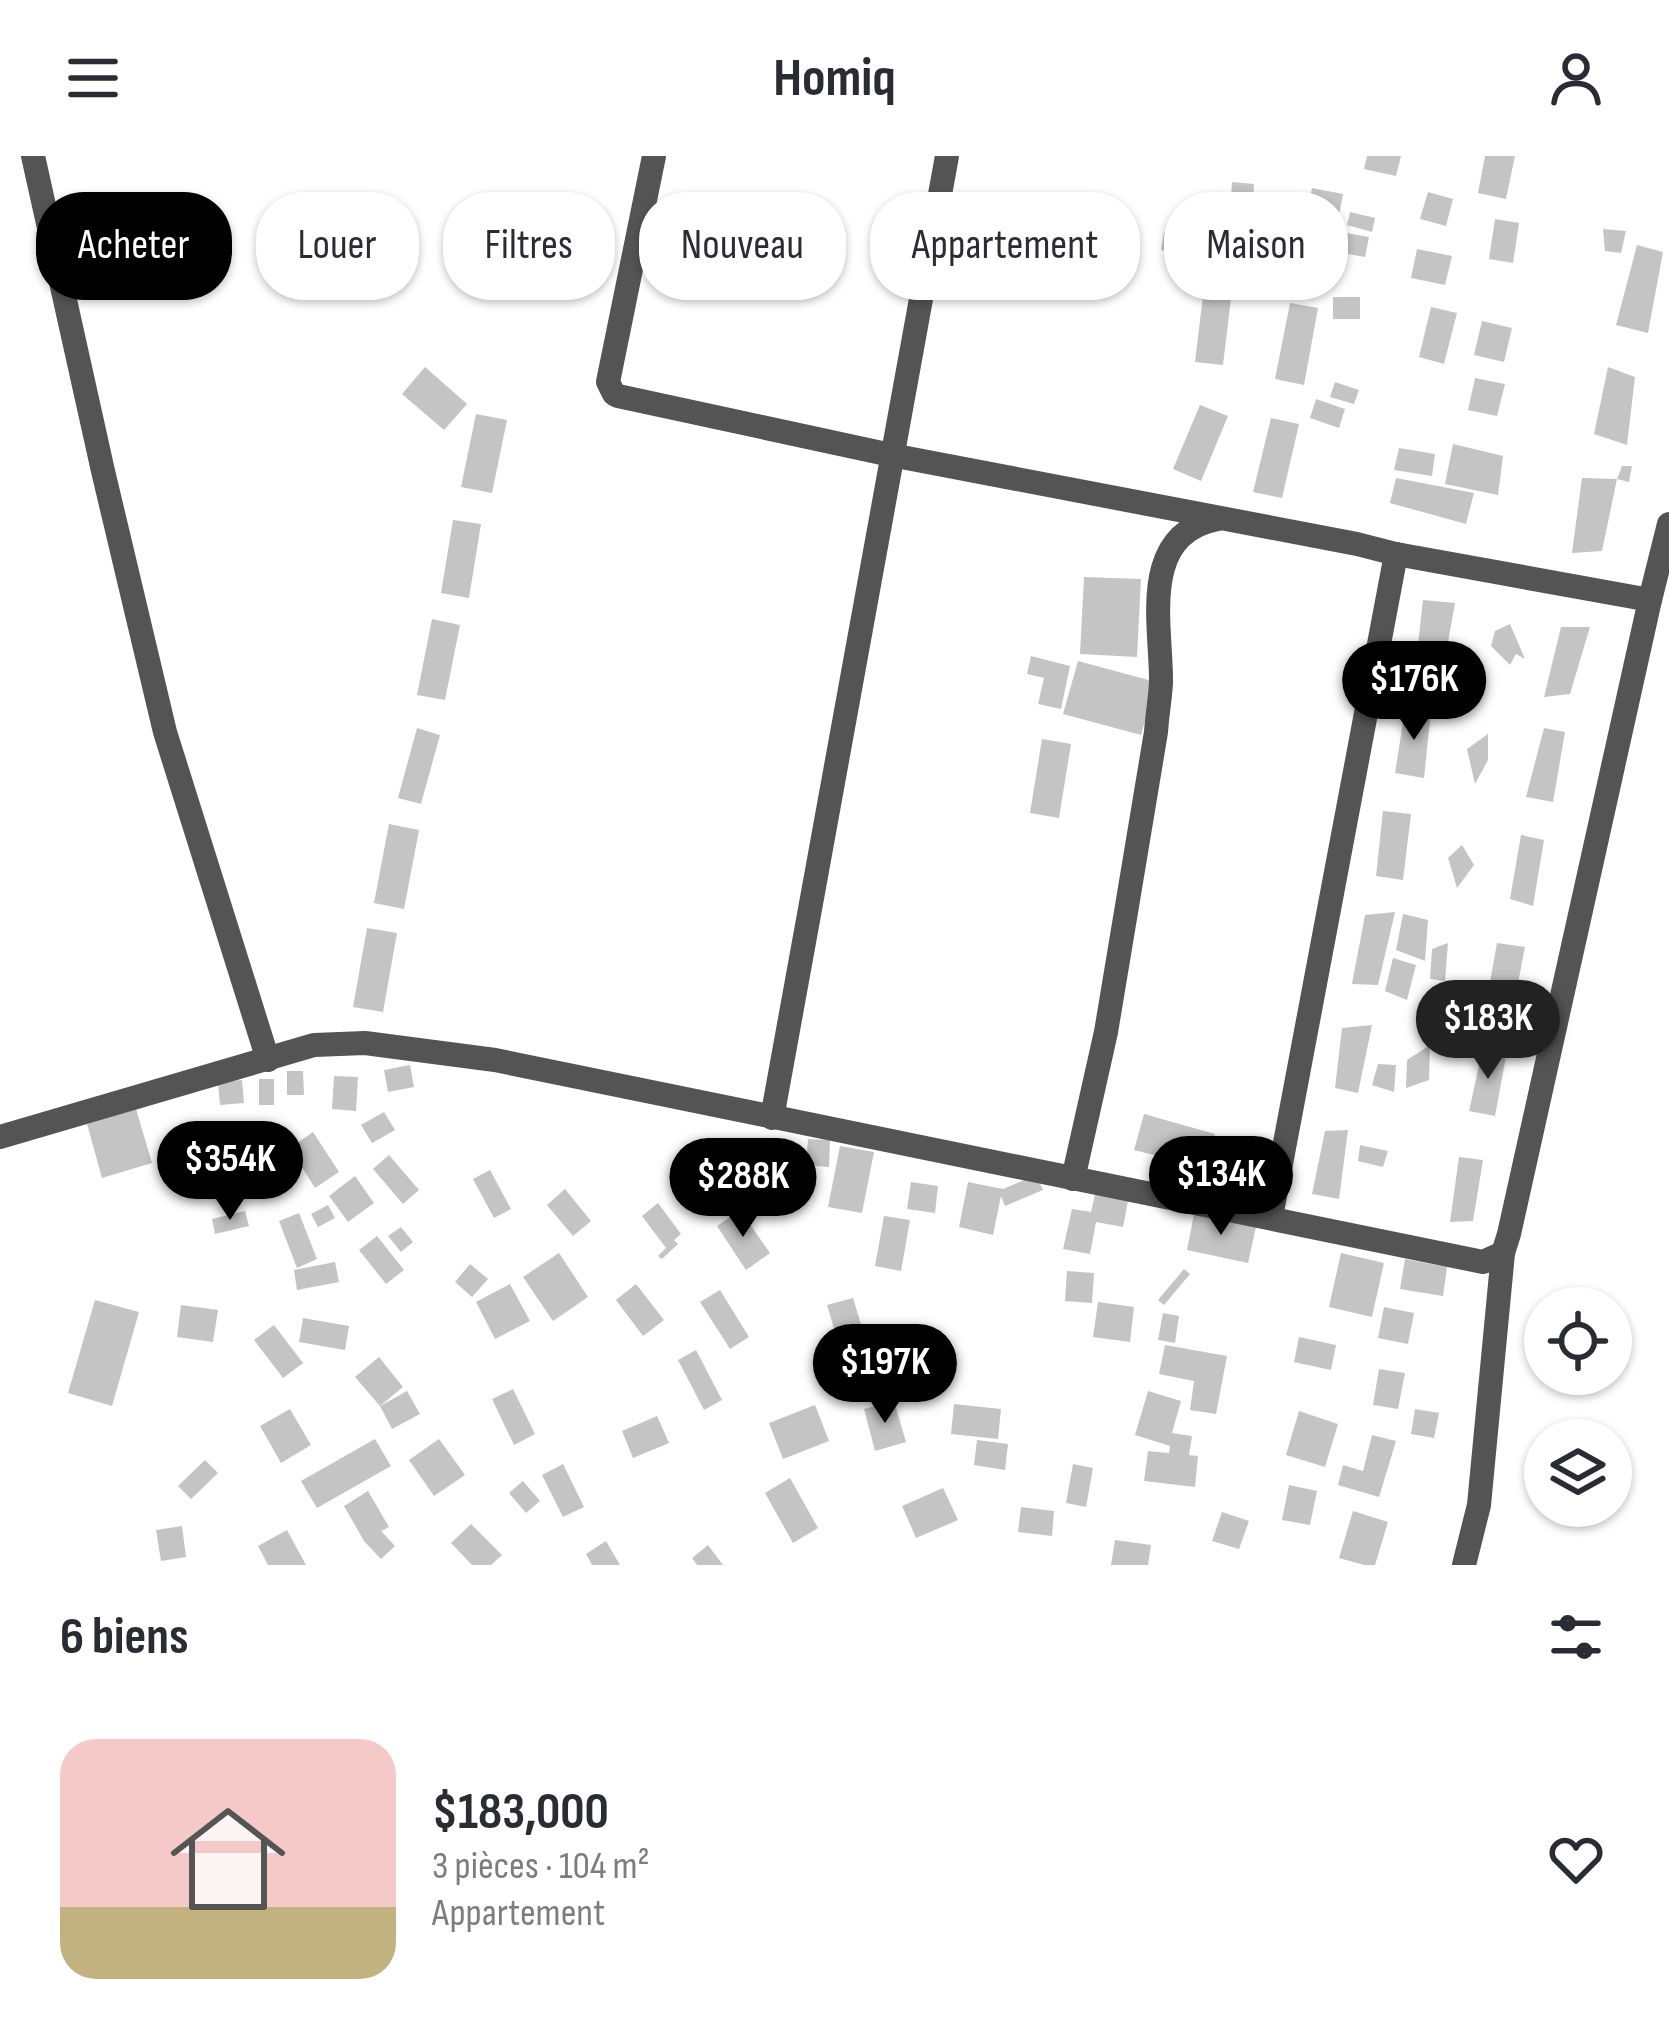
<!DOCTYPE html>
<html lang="fr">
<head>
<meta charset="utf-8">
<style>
	:root { --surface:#fff; --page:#f7f7f7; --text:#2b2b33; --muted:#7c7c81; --accent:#000 }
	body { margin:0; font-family:"Sofia Sans Condensed",sans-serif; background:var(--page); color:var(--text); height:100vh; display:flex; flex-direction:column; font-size:45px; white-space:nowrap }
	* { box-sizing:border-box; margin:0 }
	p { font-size:39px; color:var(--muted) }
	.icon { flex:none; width:66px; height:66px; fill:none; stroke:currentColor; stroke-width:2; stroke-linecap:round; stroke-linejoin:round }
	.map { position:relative; height:1409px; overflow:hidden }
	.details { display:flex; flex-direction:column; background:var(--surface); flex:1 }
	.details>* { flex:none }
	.hud { position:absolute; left:36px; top:36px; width:1599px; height:108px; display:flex; gap:24px }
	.tools { position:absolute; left:1524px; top:1131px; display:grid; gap:24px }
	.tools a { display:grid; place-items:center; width:108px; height:108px; border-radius:50%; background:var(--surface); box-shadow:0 3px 9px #0004; font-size:60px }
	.price { position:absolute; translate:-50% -102px; padding:0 27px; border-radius:42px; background:var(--accent); color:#fff; font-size:39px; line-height:78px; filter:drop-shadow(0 3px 6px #0008) }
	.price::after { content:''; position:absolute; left:50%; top:72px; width:36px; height:27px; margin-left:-18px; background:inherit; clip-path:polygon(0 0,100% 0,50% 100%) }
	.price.on { background:#222; color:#fff }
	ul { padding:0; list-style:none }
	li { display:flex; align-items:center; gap:36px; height:300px; padding:0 60px }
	li span { display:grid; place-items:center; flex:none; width:336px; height:240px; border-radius:36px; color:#555 }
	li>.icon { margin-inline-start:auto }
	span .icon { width:144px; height:144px; fill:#fffc; stroke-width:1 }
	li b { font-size:51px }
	h2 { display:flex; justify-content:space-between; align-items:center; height:144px; padding:0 60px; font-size:51px }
	.tag { padding:0 42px; border-radius:48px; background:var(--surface); box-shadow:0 3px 9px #0004; font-size:42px; line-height:108px }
	.tag.on { background:var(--accent); color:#fff }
	header { display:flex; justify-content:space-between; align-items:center; height:156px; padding:0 60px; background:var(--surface); font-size:54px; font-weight:700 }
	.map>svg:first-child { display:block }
</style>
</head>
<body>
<header><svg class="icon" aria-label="menu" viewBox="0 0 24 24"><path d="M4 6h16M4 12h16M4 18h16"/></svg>Homiq<svg class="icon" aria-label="person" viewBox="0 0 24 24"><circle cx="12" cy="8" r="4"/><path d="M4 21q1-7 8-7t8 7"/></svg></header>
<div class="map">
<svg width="1669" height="1409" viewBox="0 0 1669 1409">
	<rect width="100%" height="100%" fill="#fff"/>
	<g fill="#c4c4c4">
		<path d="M 1367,0 L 1401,0 L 1396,20 L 1364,13 Z"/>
		<path d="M 1485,0 L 1515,0 L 1506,43 L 1478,37 Z"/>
		<path d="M 1232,26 L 1254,28 L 1250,90 L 1228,89 Z"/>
		<path d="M 1312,32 L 1343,38 L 1329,111 L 1298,106 Z"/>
		<path d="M 1428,36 L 1453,43 L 1446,70 L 1420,63 Z"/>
		<path d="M 1350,56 L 1375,62 L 1372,76 L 1347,69 Z"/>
		<path d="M 1495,63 L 1519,67 L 1513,107 L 1489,103 Z"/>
		<path d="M 1603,73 L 1626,75 L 1621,97 L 1605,95 Z"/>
		<path d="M 1164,76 L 1205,84 L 1202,101 L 1161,94 Z"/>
		<path d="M 1346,77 L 1369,81 L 1365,101 L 1342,97 Z"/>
		<path d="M 1637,89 L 1663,96 L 1648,177 L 1616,169 Z"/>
		<path d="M 1417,93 L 1452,100 L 1445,129 L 1411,122 Z"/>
		<path d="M 1204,131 L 1232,134 L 1223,209 L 1195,206 Z"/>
		<rect x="1333" y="141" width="27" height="22"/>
		<path d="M 1290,147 L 1318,152 L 1304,229 L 1275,223 Z"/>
		<path d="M 1431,151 L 1457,157 L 1444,208 L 1419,201 Z"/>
		<path d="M 1482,165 L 1512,172 L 1504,206 L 1474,199 Z"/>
		<path d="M 425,211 L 467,248 L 444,274 L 402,238 Z"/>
		<path d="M 1608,211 L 1635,221 L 1627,289 L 1594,278 Z"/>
		<path d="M 1475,222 L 1505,228 L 1497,260 L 1468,254 Z"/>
		<path d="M 1335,226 L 1359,234 L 1354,248 L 1330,241 Z"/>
		<path d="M 1316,243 L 1345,253 L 1339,272 L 1310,262 Z"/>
		<path d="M 1200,249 L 1228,260 L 1201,325 L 1173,313 Z"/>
		<path d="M 476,258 L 507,264 L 492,337 L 461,331 Z"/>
		<path d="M 1271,262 L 1299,268 L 1282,342 L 1253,336 Z"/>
		<path d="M 1453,288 L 1503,300 L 1498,339 L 1445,328 Z"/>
		<path d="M 1399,292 L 1435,298 L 1432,320 L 1394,314 Z"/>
		<path d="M 1622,310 L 1632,310 L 1629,326 L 1617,323 L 1602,395 L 1572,397 L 1582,322 L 1617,323 Z"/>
		<path d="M 1396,322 L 1474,337 L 1466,368 L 1390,347 Z"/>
		<path d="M 453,364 L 481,368 L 469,442 L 441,437 Z"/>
		<path d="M 1084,421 L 1141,423 L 1137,501 L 1080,498 Z"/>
		<path d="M 1423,444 L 1455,447 L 1444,508 L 1415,515 Z"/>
		<path d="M 432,463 L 460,469 L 445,544 L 417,539 Z"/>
		<path d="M 1510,468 L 1525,503 L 1516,498 L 1510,509 L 1491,490 L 1495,475 Z"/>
		<path d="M 1561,471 L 1590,471 L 1570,538 L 1544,541 Z"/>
		<path d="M 1031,500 L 1070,510 L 1061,553 L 1038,548 L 1044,522 L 1027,518 Z"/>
		<path d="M 1078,505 L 1156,526 L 1141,579 L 1063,558 Z"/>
		<path d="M 1405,553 L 1431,555 L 1424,622 L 1395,617 Z"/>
		<path d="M 417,572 L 440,579 L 421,648 L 398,642 Z"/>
		<path d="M 1544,572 L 1565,576 L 1553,646 L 1526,641 Z"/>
		<path d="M 1488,578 L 1488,604 L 1475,628 L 1467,593 Z"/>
		<path d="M 1042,583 L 1071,588 L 1059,662 L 1030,657 Z"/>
		<path d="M 1383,655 L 1411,658 L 1403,724 L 1376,720 Z"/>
		<path d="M 389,668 L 419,674 L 404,753 L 374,747 Z"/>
		<path d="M 1521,679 L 1544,684 L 1533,750 L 1510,743 Z"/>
		<path d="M 1462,689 L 1474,709 L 1457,732 L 1448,702 Z"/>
		<path d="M 1395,756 L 1378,829 L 1352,828 L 1365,759 Z"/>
		<path d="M 1403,758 L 1428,764 L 1425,805 L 1396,794 Z"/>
		<path d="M 367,772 L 397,777 L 383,856 L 353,851 Z"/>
		<path d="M 1448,787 L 1445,825 L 1430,823 L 1432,793 Z"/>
		<path d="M 1497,787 L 1525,791 L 1513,853 L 1486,848 Z"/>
		<path d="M 1393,802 L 1416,809 L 1407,844 L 1385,835 Z"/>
		<path d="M 1372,869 L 1358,937 L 1335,932 L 1342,872 Z"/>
		<path d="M 1430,889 L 1429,924 L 1406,932 L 1407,904 Z"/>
		<path d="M 1483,891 L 1507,895 L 1495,960 L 1469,955 Z"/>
		<path d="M 1378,908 L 1396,909 L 1394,936 L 1372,929 Z"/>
		<path d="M 410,909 L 414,931 L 388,936 L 384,914 Z"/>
		<path d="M 287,915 L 303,915 L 304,939 L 287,939 Z"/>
		<path d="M 334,920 L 358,921 L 356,955 L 332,953 Z"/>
		<rect x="259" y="923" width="15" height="26"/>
		<path d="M 242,924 L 244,947 L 220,949 L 218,926 Z"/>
		<path d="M 136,953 L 152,1007 L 102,1022 L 87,968 Z"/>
		<path d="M 384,956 L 395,974 L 372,987 L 361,969 Z"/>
		<path d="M 1144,958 L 1215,978 L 1209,1013 L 1134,994 Z"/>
		<path d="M 1348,974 L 1339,1043 L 1312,1038 L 1325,975 Z"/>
		<path d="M 313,976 L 339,1016 L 315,1032 L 290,992 Z"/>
		<path d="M 235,980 L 242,1025 L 186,1034 L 179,989 Z"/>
		<path d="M 808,983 L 830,984 L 829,1011 L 806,1009 Z"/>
		<path d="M 1360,989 L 1388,995 L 1383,1011 L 1358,1005 Z"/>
		<path d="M 840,990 L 874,996 L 862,1057 L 828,1051 Z"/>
		<path d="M 1272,996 L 1264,1033 L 1242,1029 L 1249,997 Z"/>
		<path d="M 389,999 L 419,1034 L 403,1048 L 373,1013 Z"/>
		<path d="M 1459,1001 L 1483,1004 L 1473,1065 L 1450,1066 Z"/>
		<path d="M 1174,1011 L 1205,1012 L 1200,1028 L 1170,1023 Z"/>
		<path d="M 490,1014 L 511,1053 L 494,1062 L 473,1023 Z"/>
		<path d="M 1036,1019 L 1043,1034 L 1005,1050 L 1001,1040 L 993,1079 L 959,1071 L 968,1026 L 1003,1033 Z"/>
		<path d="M 355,1020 L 374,1047 L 348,1066 L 329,1040 Z"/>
		<path d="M 911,1026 L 938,1030 L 935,1057 L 907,1053 Z"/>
		<path d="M 565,1033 L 591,1065 L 573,1080 L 547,1049 Z"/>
		<path d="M 1095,1038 L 1128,1045 L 1123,1071 L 1096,1066 L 1090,1098 L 1063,1093 L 1072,1053 L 1091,1056 Z"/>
		<path d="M 658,1047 L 681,1078 L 674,1084 L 678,1088 L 662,1103 L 658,1100 L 666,1092 L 642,1060 Z"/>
		<path d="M 328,1049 L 335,1062 L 318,1071 L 311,1058 Z"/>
		<path d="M 740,1054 L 770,1097 L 746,1114 L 717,1070 Z"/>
		<path d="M 245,1055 L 249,1070 L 215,1078 L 212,1063 Z"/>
		<path d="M 299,1057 L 317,1103 L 297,1112 L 279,1065 Z"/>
		<path d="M 1194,1058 L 1256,1071 L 1248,1107 L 1187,1094 Z"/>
		<path d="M 884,1060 L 910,1064 L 901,1115 L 875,1110 Z"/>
		<path d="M 401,1071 L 413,1086 L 401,1096 L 388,1080 Z"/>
		<path d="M 377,1080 L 404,1114 L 386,1128 L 359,1094 Z"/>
		<path d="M 559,1097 L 588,1141 L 553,1165 L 523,1121 Z"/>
		<path d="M 1341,1097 L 1384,1107 L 1372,1161 L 1329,1151 Z"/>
		<path d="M 1405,1103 L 1447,1111 L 1443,1140 L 1400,1133 Z"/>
		<path d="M 335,1106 L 339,1126 L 297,1134 L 294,1114 Z"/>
		<path d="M 470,1108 L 488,1123 L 472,1141 L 455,1126 Z"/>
		<path d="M 1184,1113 L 1190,1118 L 1164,1149 L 1158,1144 Z"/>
		<path d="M 1067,1115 L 1094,1117 L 1092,1147 L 1065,1145 Z"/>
		<path d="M 510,1128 L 530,1165 L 495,1183 L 476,1146 Z"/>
		<path d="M 636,1128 L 664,1164 L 643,1180 L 616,1144 Z"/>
		<path d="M 720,1134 L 749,1181 L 730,1193 L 700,1146 Z"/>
		<path d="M 853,1142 L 861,1168 L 835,1176 L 827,1149 Z"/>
		<path d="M 95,1144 L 139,1156 L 112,1250 L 68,1237 Z"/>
		<path d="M 1098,1146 L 1134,1151 L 1130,1186 L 1093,1181 Z"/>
		<path d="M 181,1149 L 218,1154 L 213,1186 L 177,1181 Z"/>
		<path d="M 1384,1151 L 1414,1157 L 1408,1188 L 1378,1182 Z"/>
		<path d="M 1163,1157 L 1179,1160 L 1175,1187 L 1158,1184 Z"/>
		<path d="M 303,1162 L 349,1170 L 345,1194 L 299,1186 Z"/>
		<path d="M 274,1169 L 303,1207 L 283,1222 L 254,1184 Z"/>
		<path d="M 873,1175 L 886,1219 L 840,1233 L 827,1188 Z"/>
		<path d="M 1299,1181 L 1336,1189 L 1331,1214 L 1294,1206 Z"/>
		<path d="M 1165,1189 L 1227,1200 L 1216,1258 L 1190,1254 L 1194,1225 L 1159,1218 Z"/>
		<path d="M 696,1194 L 722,1244 L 704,1254 L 678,1204 Z"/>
		<path d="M 379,1201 L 403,1231 L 380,1250 L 355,1221 Z"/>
		<path d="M 1379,1213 L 1405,1217 L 1398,1253 L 1373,1249 Z"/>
		<path d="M 513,1233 L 535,1278 L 514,1289 L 492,1243 Z"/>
		<path d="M 407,1235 L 420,1258 L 392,1273 L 380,1250 Z"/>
		<path d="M 1148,1235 L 1181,1245 L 1172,1277 L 1192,1280 L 1189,1299 L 1198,1300 L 1195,1331 L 1144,1325 L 1148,1295 L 1169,1297 L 1170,1290 L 1135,1279 Z"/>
		<path d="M 894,1245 L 906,1286 L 875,1295 L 864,1253 Z"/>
		<path d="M 954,1248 L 1001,1253 L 998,1283 L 951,1278 Z"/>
		<path d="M 815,1249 L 829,1285 L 783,1303 L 769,1267 Z"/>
		<path d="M 290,1253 L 311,1289 L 281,1307 L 260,1270 Z"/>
		<path d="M 1415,1253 L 1439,1257 L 1434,1282 L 1411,1278 Z"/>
		<path d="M 1299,1255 L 1338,1268 L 1325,1311 L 1286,1299 Z"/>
		<path d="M 657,1260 L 669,1287 L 633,1302 L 622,1275 Z"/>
		<path d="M 1372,1279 L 1396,1285 L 1379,1341 L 1338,1329 L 1343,1309 L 1363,1315 Z"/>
		<path d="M 375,1283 L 391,1310 L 317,1352 L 301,1325 Z"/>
		<path d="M 439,1283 L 465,1319 L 434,1340 L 409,1304 Z"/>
		<path d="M 977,1284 L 1008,1288 L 1005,1314 L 974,1309 Z"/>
		<path d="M 205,1304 L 218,1317 L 191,1343 L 178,1330 Z"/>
		<path d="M 563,1308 L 584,1351 L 563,1361 L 542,1319 Z"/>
		<path d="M 1073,1308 L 1093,1312 L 1086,1351 L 1066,1347 Z"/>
		<path d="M 790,1322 L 818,1372 L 793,1387 L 765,1337 Z"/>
		<path d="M 523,1325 L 540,1345 L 526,1357 L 509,1337 Z"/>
		<path d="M 1289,1329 L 1317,1335 L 1310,1369 L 1282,1364 Z"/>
		<path d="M 943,1332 L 958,1364 L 916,1382 L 902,1350 Z"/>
		<path d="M 368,1335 L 389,1371 L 381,1375 L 395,1390 L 381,1403 L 364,1385 L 344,1350 Z"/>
		<path d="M 1021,1351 L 1054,1355 L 1052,1380 L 1018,1376 Z"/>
		<path d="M 1353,1355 L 1388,1366 L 1375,1409 L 1364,1409 L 1339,1402 Z"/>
		<path d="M 1222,1356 L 1249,1365 L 1239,1393 L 1212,1385 Z"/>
		<path d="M 471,1368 L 502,1399 L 491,1409 L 472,1409 L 451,1387 Z"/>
		<path d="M 182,1370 L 186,1401 L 161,1405 L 156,1374 Z"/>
		<path d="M 287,1374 L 306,1409 L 268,1409 L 258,1390 Z"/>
		<path d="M 1115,1384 L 1151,1389 L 1148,1409 L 1111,1409 Z"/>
		<path d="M 606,1385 L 620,1409 L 592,1409 L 586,1398 Z"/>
		<path d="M 708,1389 L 723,1409 L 697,1409 L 692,1402 Z"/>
	</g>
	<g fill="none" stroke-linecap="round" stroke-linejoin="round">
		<g stroke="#545454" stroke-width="24">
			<path d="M 33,0 L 103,315 L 165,576 L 268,904"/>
			<path d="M 654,0 L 608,226 L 614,238 L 618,240 L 891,299 L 1357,388 L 1396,398 L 1650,444 L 1669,368"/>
			<path d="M 772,962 L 947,0"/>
			<path d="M 0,981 L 314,889 L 365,887 L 495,904 L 1483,1106 L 1503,1097 L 1509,1078 L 1650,444"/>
			<path d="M 1073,1023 L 1106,876 L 1156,576 C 1157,560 1160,544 1161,527 C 1162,472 1137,378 1218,363"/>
			<path d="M 1271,1061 L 1396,398"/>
			<path d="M 1464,1409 L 1479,1349 L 1503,1097"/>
		</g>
	</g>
</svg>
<div class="tools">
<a><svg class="icon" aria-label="locate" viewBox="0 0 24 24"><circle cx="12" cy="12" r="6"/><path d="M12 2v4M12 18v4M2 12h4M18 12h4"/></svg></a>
<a><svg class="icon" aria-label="layers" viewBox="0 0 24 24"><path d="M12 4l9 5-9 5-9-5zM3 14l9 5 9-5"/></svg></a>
</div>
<b class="price" style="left:1414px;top:587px">$176K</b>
<b class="price on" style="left:1488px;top:926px">$183K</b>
<b class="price" style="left:230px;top:1067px">$354K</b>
<b class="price" style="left:1221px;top:1082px">$134K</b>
<b class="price" style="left:743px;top:1084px">$288K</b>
<b class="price" style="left:885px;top:1270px">$197K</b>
<div class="hud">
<a class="tag on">Acheter</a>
<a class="tag">Louer</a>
<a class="tag">Filtres</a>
<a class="tag">Nouveau</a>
<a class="tag">Appartement</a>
<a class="tag">Maison</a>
</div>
</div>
<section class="details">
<h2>6 biens<svg class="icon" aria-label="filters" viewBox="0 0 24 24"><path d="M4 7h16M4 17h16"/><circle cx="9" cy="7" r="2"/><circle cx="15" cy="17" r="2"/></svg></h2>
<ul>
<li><span style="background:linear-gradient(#f6c9c9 70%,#c2b280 0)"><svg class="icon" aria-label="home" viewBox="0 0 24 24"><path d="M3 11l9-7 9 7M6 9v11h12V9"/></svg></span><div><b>$183,000</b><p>3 pièces · 104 m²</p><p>Appartement</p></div><svg class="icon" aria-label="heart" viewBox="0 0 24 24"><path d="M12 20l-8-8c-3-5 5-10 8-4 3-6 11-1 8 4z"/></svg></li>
</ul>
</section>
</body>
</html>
